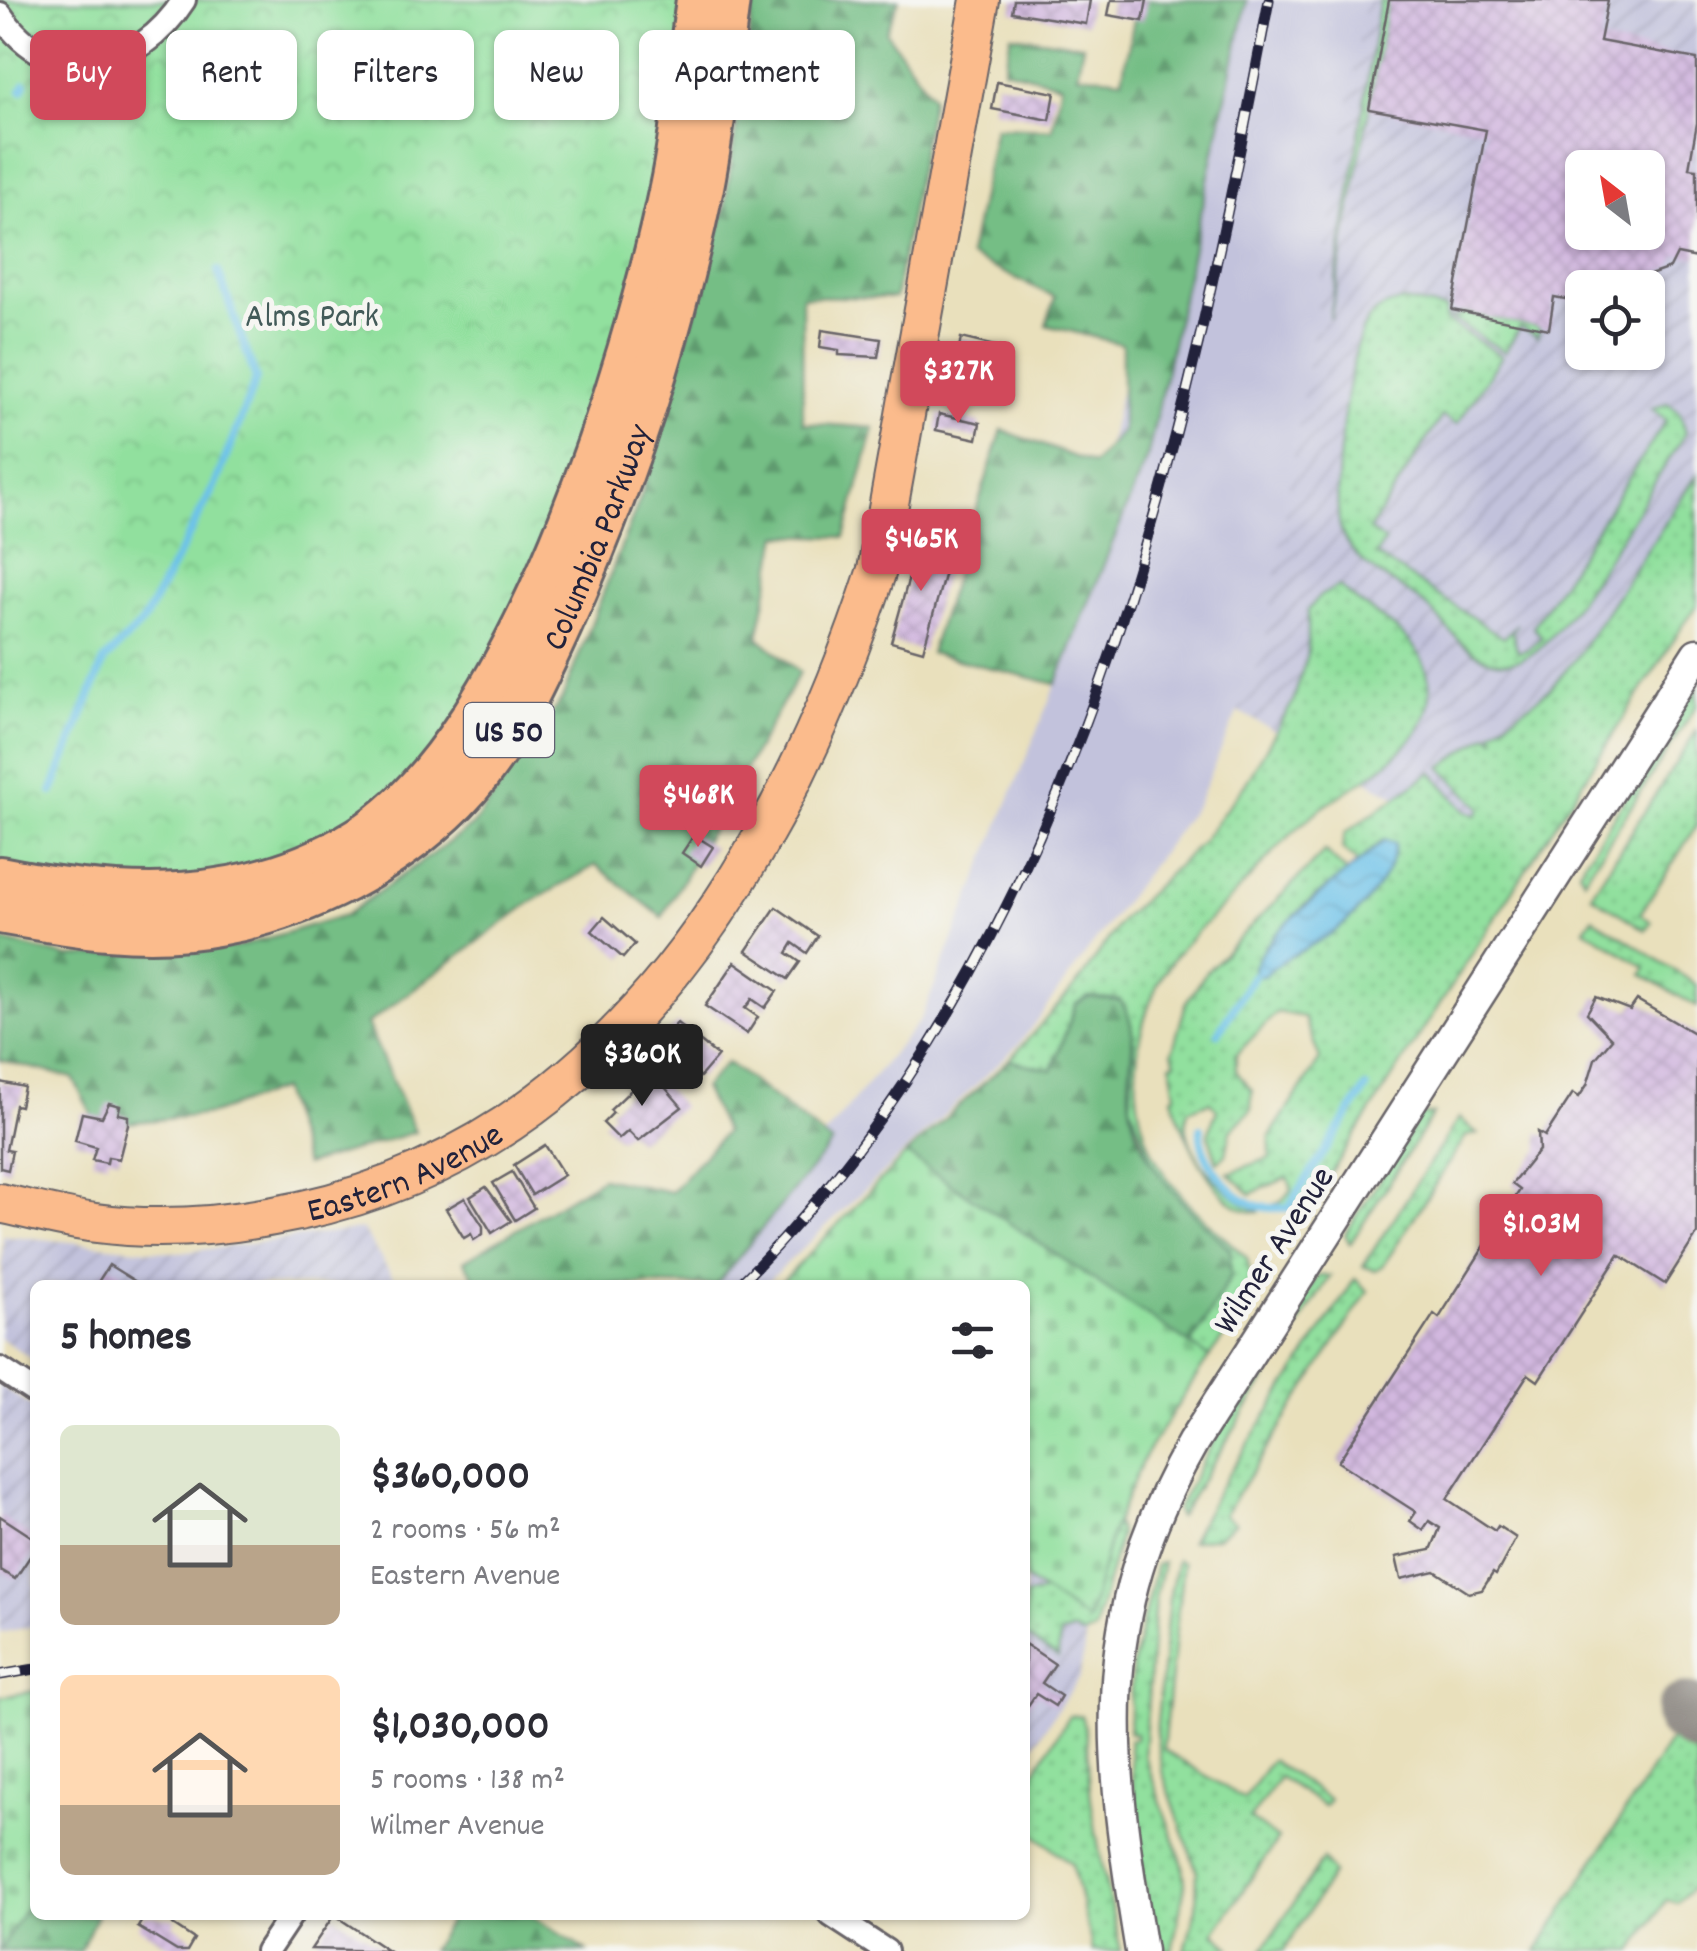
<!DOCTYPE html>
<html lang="en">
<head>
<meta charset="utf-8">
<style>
	:root { --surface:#fff; --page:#f7f7f7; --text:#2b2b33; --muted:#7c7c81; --accent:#d1495b }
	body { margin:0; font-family:Dekko,sans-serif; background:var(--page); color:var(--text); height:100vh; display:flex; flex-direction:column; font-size:38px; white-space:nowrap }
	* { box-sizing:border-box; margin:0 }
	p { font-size:32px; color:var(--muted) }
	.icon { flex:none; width:55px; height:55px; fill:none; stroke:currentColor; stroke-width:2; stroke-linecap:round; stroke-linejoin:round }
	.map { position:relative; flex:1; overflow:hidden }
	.drawer { position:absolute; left:30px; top:1280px; width:1000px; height:640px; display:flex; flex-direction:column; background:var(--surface); border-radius:15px; box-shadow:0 2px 8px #0004 }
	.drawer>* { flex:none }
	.hud { position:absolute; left:30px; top:30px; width:1000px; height:90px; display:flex; gap:20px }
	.needle { width:65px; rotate:329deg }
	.tools { position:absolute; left:1565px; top:150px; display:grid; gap:20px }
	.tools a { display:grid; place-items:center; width:100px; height:100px; border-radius:15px; background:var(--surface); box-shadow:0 2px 8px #0004; font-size:50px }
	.price { position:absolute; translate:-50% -85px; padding:0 22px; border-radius:10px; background:var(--accent); color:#fff; font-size:32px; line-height:65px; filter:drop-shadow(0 2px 5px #0008) }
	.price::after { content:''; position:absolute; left:50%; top:60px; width:30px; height:22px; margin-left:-15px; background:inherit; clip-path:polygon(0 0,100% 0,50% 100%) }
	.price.on { background:#222; color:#fff }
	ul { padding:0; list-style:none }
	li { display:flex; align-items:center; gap:30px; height:250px; padding:0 30px }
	li span { display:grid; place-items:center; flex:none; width:280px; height:200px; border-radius:15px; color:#555 }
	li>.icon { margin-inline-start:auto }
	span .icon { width:120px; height:120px; fill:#fffc; stroke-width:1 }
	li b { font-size:42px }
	h2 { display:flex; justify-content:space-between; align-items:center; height:120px; padding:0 30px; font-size:42px }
	.chip { padding:0 35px; border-radius:15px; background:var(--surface); box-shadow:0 2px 8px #0004; font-size:35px; line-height:90px }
	.chip.on { background:var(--accent); color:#fff }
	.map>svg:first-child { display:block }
</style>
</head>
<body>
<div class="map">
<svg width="1697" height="1951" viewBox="0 0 1697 1951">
	<defs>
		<pattern id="industrial-furrows" width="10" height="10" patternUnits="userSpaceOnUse" patternTransform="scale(2.5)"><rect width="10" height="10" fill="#c2c2dc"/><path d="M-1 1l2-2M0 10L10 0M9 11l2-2" fill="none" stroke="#a6a6be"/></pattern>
		<pattern id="grass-dots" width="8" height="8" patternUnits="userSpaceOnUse" patternTransform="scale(2.5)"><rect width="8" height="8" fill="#91e09e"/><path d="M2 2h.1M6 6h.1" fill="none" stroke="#7dc089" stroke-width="1.8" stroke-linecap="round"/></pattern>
		<pattern id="forest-firs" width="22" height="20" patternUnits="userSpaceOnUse" patternTransform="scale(2.5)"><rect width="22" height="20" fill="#74be85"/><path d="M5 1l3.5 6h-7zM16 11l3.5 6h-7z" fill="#5f9a6e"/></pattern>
		<pattern id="cemetery-stones" width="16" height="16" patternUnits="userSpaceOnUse" patternTransform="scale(2.5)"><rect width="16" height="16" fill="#91e09e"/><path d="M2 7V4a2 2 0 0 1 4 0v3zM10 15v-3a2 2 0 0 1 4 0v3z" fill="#7dc089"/></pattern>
		<pattern id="park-crowns" width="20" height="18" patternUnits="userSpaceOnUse" patternTransform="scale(2.5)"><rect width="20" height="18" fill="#91e09e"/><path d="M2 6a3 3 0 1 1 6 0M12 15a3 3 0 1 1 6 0" fill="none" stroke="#7dc089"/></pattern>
		<pattern id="water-waves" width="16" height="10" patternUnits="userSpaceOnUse" patternTransform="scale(2.5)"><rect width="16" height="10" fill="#6dc2e9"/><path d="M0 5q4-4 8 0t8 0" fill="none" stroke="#5ea6c9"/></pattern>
		<pattern id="building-cross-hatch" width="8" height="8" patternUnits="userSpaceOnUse" patternTransform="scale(2.5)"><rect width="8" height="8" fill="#d2b8df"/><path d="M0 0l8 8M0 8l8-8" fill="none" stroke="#b49ec0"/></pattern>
	</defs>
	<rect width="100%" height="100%" fill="#f6f6f2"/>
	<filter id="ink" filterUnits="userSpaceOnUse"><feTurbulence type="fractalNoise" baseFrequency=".01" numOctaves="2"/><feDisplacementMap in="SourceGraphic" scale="20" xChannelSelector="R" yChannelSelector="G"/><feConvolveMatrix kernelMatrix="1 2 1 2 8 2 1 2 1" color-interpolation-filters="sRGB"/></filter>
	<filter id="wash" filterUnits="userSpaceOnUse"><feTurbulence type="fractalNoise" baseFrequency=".0048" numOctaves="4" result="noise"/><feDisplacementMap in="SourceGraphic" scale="40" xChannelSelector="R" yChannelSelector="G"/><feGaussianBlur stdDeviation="2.25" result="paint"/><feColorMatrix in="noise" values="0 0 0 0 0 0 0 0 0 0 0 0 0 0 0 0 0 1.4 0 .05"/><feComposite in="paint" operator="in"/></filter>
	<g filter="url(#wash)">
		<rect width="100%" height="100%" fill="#e9e0bc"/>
		<g fill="url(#industrial-furrows)" fill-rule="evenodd">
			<path d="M 1206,0 L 1697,0 L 1697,604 L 1528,867 L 1070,621 ZM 1582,168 L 1648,168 L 1648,232 L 1582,232 ZM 1582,288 L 1648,288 L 1648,352 L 1582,352 Z"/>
			<path d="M 362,1229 L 398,1285 L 35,1285 L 35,1361 L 0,1338 L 3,1235 L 179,1253 Z"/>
			<path d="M 0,1385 L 35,1408 L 35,1626 L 0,1633 Z"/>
			<path d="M 1025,1579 L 1088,1621 L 1080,1676 L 1025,1758 Z"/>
		</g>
		<path fill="#c2c2dc" d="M 1247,0 L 1365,0 L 1263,654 L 1197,804 L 1019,1044 L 764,1285 L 701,1285 L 921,1019 L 1148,454 Z"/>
		<g fill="url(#grass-dots)" stroke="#5a816c" stroke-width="2.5">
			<path d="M 1380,0 L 1389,0 L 1330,319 Z"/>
			<path d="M 1404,301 L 1446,309 L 1445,320 L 1502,356 L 1457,424 L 1442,416 L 1369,530 L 1385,541 L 1376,555 L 1504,638 L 1517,624 L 1512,632 L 1518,652 L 1529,649 L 1542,637 L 1533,627 L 1666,420 L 1652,409 L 1667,403 L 1680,413 L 1686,432 C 1655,479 1570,631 1530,655 C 1517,663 1501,665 1487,659 C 1460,649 1446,623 1425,605 C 1396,580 1356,570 1341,531 C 1330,498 1348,352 1366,323 C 1375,308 1389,304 1404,301 Z"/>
			<path d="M 1462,312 L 1539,327 L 1538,337 L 1520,327 L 1505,352 L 1449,317 L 1460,317 Z"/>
			<path d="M 1697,475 L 1697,604 L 1315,1198 L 1294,1206 L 1266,1207 L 1279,1203 L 1292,1190 L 1288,1177 L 1251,1194 L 1228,1173 L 1270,1158 L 1270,1136 L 1320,1059 L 1304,1017 L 1277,1012 L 1236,1055 L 1236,1071 L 1252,1091 L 1251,1110 L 1231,1130 L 1226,1155 L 1217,1162 L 1208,1134 L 1217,1110 L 1210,1102 L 1188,1110 C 1177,1151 1227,1198 1260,1212 C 1217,1216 1182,1132 1172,1097 L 1176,1094 L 1171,1064 L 1176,1062 L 1172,1053 L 1186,1003 L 1206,972 L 1325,851 L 1347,872 L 1305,905 L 1253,967 L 1264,976 L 1280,961 L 1302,951 L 1384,839 L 1358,863 L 1342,848 L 1345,833 L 1432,772 L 1465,811 L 1477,815 L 1481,808 L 1441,767 L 1488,734 L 1496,740 L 1492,732 L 1550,689 L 1575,659 Z"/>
			<path d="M 1339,586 C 1367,613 1413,630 1426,669 C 1450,741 1359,779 1314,814 C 1285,837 1260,868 1234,895 C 1216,913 1197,930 1181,949 C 1130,1010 1119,1111 1167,1177 C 1188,1206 1220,1234 1247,1258 C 1259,1299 1232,1325 1209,1357 L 1191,1345 L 1231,1276 L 1230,1249 L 1159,1181 L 1130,1105 L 1134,1041 L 1076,1004 L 1052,1070 L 1009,1060 L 1079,982 L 1122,919 L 1200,844 L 1247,781 L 1293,702 L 1308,651 L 1308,610 L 1320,596 Z"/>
			<path d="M 1697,687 L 1697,705 L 1584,880 L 1579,870 Z"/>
			<path d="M 1697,730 L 1697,825 L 1640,914 L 1651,922 L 1645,930 L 1591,895 Z"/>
			<path d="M 1593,918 L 1697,985 L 1697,1007 L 1642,974 L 1646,968 L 1585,929 Z"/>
			<path d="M 1433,1114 L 1350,1244 L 1345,1234 L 1421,1115 Z"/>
			<path d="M 1459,1118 L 1478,1134 L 1466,1136 L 1383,1266 L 1375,1271 L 1363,1266 Z"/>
			<path d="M 1318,1276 L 1330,1276 L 1179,1517 L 1176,1510 L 1225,1420 Z"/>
			<path d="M 1355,1279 L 1368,1291 L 1224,1515 L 1235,1523 L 1218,1537 L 1191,1541 L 1217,1492 Z"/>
			<path d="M 1115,1518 L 1120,1534 L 1094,1631 L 1082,1636 L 1073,1631 L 1060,1634 L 1058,1658 L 1025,1636 L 1025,1596 L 1074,1585 Z"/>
			<path d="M 1177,1560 L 1183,1563 L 1163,1749 L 1244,1799 L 1271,1760 L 1329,1799 L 1324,1806 L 1279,1777 L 1250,1819 L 1278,1839 L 1214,1933 L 1231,1947 L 1228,1951 L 1185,1951 L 1196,1908 L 1197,1872 L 1162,1771 L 1156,1733 L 1169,1599 Z"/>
			<path d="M 1163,1563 L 1155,1598 L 1144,1755 L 1183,1865 L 1185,1885 L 1172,1951 L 1158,1951 L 1140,1864 L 1129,1740 L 1135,1739 L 1135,1733 L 1129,1733 L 1132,1667 L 1156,1565 Z"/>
			<path d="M 1081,1715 C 1090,1743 1087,1770 1091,1799 C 1098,1850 1109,1900 1121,1951 L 1093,1951 L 1072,1864 L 1025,1827 L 1025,1787 L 1069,1716 Z"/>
			<path d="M 1671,1739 L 1697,1755 L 1697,1883 L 1677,1903 L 1667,1899 L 1633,1951 L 1537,1951 Z"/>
			<path d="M 1323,1859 L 1333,1873 L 1284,1951 L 1262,1951 Z"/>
		</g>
		<g fill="url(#forest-firs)" stroke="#4b7060" stroke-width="2.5">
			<path d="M 754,0 L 899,0 L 886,32 L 932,96 L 895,298 L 802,296 L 803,423 L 874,428 L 845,537 L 779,535 L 758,637 L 800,672 L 662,917 L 596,865 L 530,903 L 367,1024 L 415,1132 L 305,1165 L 281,1089 L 211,1114 L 98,1126 L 73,1078 L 0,1060 L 0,940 L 69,957 L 238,947 L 346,915 L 473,825 L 562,699 L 641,496 L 725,207 Z"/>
			<path d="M 1138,0 L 1247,0 L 1148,454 L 1056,684 L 930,653 L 1002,430 L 1093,464 L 1122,431 L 1122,344 L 1046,325 L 1055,297 L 969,256 L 995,127 L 1052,129 L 1061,84 L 1004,69 L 1011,35 L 1083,45 L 1077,74 L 1122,79 Z"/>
			<path d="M 1088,997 L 1120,1000 C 1145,1033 1124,1068 1130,1105 C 1140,1168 1187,1207 1230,1249 L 1231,1276 L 1191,1345 L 906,1154 L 1009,1060 L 1052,1070 L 1076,1004 Z"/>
			<path d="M 727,1062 L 832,1143 L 716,1285 L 478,1285 L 464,1261 L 602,1178 L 671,1192 L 725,1132 L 703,1088 Z"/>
			<path d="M 35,1734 L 35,1915 L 97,1915 L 80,1951 L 0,1951 Z"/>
			<path d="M 453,1915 L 530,1915 L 587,1951 L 430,1951 Z"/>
		</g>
		<g fill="url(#cemetery-stones)" stroke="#5a816c" stroke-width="2.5">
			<path d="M 906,1154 L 1209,1357 L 1144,1457 L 1111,1534 L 1088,1621 L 1025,1579 L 1025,1285 L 779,1285 Z"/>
			<path d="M 35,1691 L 35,1891 L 0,1951 L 0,1697 Z"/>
		</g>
		<path fill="url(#park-crowns)" stroke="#5a816c" stroke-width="2.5" d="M 0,0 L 698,0 L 627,355 L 439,770 L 259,884 L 0,878 Z"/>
		<path fill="url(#water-waves)" stroke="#487292" stroke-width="2.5" d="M 1385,839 L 1395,844 C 1392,876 1359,915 1332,933 C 1309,949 1284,956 1264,976 L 1253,976 C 1253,936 1356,869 1385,839 Z"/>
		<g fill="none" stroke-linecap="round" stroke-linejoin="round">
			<g stroke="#6dc2e9" stroke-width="8">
				<path d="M 22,90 L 25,84"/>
				<path d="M 52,792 L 104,661 L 143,622 L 216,483 L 256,379 L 218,271"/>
				<path d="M 1218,1033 L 1253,976"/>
				<path d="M 1201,1128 C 1197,1156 1229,1195 1255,1205 C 1265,1209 1277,1208 1288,1208 L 1366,1088"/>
			</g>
			<path stroke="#86817c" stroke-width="62" d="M 1686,1714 L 1697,1722"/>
		</g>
		<g id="blocks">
			<g fill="url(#building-cross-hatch)" fill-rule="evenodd">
				<path d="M 1014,0 L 1090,0 L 1086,24 L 1012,12 Z"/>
				<path d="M 1111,0 L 1147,0 L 1143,21 L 1108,15 Z"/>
				<path d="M 1389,0 L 1608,0 L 1600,41 L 1697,59 L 1697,123 L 1689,168 L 1697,169 L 1697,258 L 1677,254 L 1670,268 L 1647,276 L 1645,288 L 1582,288 L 1582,302 L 1554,297 L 1549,329 L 1452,310 L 1486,130 L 1369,109 ZM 1582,168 L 1648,168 L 1648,232 L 1582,232 Z"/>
				<path d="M 997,82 L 1055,93 L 1050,120 L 992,109 Z"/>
				<path d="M 822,330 L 881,339 L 878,357 L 839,355 L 839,350 L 820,347 Z"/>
				<path d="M 961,338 L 1003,348 L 995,382 L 954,373 Z"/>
				<path d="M 939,414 L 980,423 L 977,439 L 936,430 Z"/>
				<path d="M 920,538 L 952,547 L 923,651 L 891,642 Z"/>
				<path d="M 694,835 L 713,847 L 701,866 L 682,853 Z"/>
				<path d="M 776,907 L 818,936 L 807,953 L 793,943 L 787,953 L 800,962 L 788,979 L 746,951 Z"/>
				<path d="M 604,917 L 635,944 L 623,958 L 592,931 Z"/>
				<path d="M 735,962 L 777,991 L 765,1008 L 752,999 L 750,1002 L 745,1008 L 758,1017 L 747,1034 L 705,1006 Z"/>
				<path d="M 1596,997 L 1630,1010 L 1637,1000 L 1697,1035 L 1697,1234 L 1665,1284 L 1619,1255 L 1538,1381 L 1528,1374 L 1447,1499 L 1495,1531 L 1498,1526 L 1516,1538 L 1496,1575 L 1493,1573 L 1482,1590 L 1469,1593 L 1435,1571 L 1401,1579 L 1396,1557 L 1431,1550 L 1440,1528 L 1429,1521 L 1423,1530 L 1410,1521 L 1416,1512 L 1338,1462 L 1434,1314 L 1439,1318 L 1520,1190 L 1512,1184 L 1539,1150 L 1538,1132 L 1545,1136 L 1573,1093 L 1579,1097 L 1587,1085 L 1595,1059 L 1612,1039 L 1587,1013 Z"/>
				<path d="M 677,1023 L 718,1056 L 700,1077 L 660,1043 Z"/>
				<path d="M 651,1071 L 682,1107 L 638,1141 L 628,1131 L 619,1139 L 603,1123 L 613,1113 L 610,1110 Z"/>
				<path d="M 0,1082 L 24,1087 L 20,1106 L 15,1105 L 6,1150 L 12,1151 L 8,1170 L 0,1168 Z"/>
				<path d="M 109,1103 L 120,1106 L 118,1114 L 128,1116 L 128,1124 L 119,1159 L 108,1157 L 107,1163 L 92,1160 L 96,1147 L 75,1141 L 82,1113 L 102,1117 Z"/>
				<path d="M 545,1145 L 564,1175 L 532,1195 L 514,1165 Z"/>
				<path d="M 512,1172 L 534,1208 L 515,1220 L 493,1183 Z"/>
				<path d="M 486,1187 L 511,1221 L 492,1233 L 470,1197 Z"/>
				<path d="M 465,1198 L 483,1226 L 483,1234 L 474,1240 L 471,1234 L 464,1238 L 446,1209 Z"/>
				<path d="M 109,1265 L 141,1285 L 96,1285 Z"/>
				<path d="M 0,1516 L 35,1539 L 35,1549 L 15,1579 L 0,1570 Z"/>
				<path d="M 1025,1644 L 1055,1664 L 1042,1683 L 1061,1696 L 1055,1706 L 1036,1694 L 1025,1710 Z"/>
				<path d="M 145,1915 L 176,1919 L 173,1925 L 194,1939 L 187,1951 L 177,1951 L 138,1927 Z"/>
				<path d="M 334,1915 L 388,1951 L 311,1949 Z"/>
			</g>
		</g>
	</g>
	<g filter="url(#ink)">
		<use href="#blocks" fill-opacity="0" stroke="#686468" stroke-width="2.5"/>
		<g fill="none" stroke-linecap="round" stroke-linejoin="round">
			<g stroke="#686468" stroke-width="28">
				<g id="minor">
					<path d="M 0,14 C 52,91 138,72 184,0"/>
					<path d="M 0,1369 L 35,1392"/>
					<path d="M 831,1915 L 886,1951"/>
					<path d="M 267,1951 L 291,1915"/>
				</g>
			</g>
			<g stroke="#686468" stroke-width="35">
				<path id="tertiary" d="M 1141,1951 C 1109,1756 1090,1622 1193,1442 L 1697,654"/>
			</g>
			<g stroke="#686468" stroke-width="42">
				<g id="primary">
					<path id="s1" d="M 0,1203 C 32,1210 64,1219 96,1223 C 163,1232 234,1225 299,1211 C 614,1144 784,855 877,570 L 980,0"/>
				</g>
			</g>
			<g stroke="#686468" stroke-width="48">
				<g id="motorway">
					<path d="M 0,878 C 124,903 247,908 359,839 C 520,740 633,367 671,188 C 684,127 689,62 698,0"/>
					<path id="s2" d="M 0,912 C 72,925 145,938 218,924 C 307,908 392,864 456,800 C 504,751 532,687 560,626 C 624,485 671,338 702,187 C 714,126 720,62 728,0"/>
				</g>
			</g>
			<use href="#minor" stroke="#fff" stroke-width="22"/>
			<use href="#tertiary" stroke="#fff" stroke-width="30"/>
			<use href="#primary" stroke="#fbbb8c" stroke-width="38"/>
			<use href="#motorway" stroke="#fbbb8c" stroke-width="42"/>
			<g stroke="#22223b" stroke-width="11">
				<g id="rail">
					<path d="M 739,1285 C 1078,948 1184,453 1269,0"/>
					<path d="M 0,1675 L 35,1669"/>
				</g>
			</g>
			<use href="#rail" stroke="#f6f6f2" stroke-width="8" stroke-dasharray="22" stroke-linecap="butt"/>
		</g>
	</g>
	<g text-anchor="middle" stroke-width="10" stroke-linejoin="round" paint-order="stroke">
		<rect fill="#f6f6f2" stroke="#626272" stroke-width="2.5" x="464" y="703" width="90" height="54" rx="8"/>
		<g font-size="32" font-weight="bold" fill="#22223b">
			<text x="509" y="741">US 50</text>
		</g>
		<g font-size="35" fill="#435b59" stroke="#f6f6f2">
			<text x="312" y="326">Alms Park</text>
		</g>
		<g font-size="35" fill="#22223b" stroke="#f6f6f2">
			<text dy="12" stroke="none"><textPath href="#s2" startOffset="792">Columbia Parkway</textPath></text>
			<text dy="12" stroke="none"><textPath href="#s1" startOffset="415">Eastern Avenue</textPath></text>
			<text transform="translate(1272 1249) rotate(-57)" y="12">Wilmer Avenue</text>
		</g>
	</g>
</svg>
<div class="tools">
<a><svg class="needle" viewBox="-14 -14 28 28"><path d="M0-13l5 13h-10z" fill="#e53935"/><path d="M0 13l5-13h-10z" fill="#7c7c81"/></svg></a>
<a><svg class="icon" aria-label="locate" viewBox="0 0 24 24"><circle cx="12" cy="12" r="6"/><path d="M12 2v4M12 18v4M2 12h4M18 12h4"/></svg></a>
</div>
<b class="price" style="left:958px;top:426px">$327K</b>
<b class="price" style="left:921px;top:594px">$465K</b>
<b class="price" style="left:698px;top:850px">$468K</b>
<b class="price on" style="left:642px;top:1109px">$360K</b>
<b class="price" style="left:1541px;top:1279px">$1.03M</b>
<div class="hud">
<a class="chip on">Buy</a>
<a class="chip">Rent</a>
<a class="chip">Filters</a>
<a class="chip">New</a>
<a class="chip">Apartment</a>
</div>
<section class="drawer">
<h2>5 homes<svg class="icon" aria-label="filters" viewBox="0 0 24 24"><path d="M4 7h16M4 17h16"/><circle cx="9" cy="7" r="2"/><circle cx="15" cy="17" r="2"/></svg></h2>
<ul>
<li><span style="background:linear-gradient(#dfe7d0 60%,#b9a48a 0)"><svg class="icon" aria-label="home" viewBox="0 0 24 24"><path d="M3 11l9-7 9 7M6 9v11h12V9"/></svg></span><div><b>$360,000</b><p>2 rooms · 56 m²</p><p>Eastern Avenue</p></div></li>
<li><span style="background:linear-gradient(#ffd9b3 65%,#b9a48a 0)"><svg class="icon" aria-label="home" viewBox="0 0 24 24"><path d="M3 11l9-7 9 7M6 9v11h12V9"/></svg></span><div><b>$1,030,000</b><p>5 rooms · 138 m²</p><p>Wilmer Avenue</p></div></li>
</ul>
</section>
</div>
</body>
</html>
